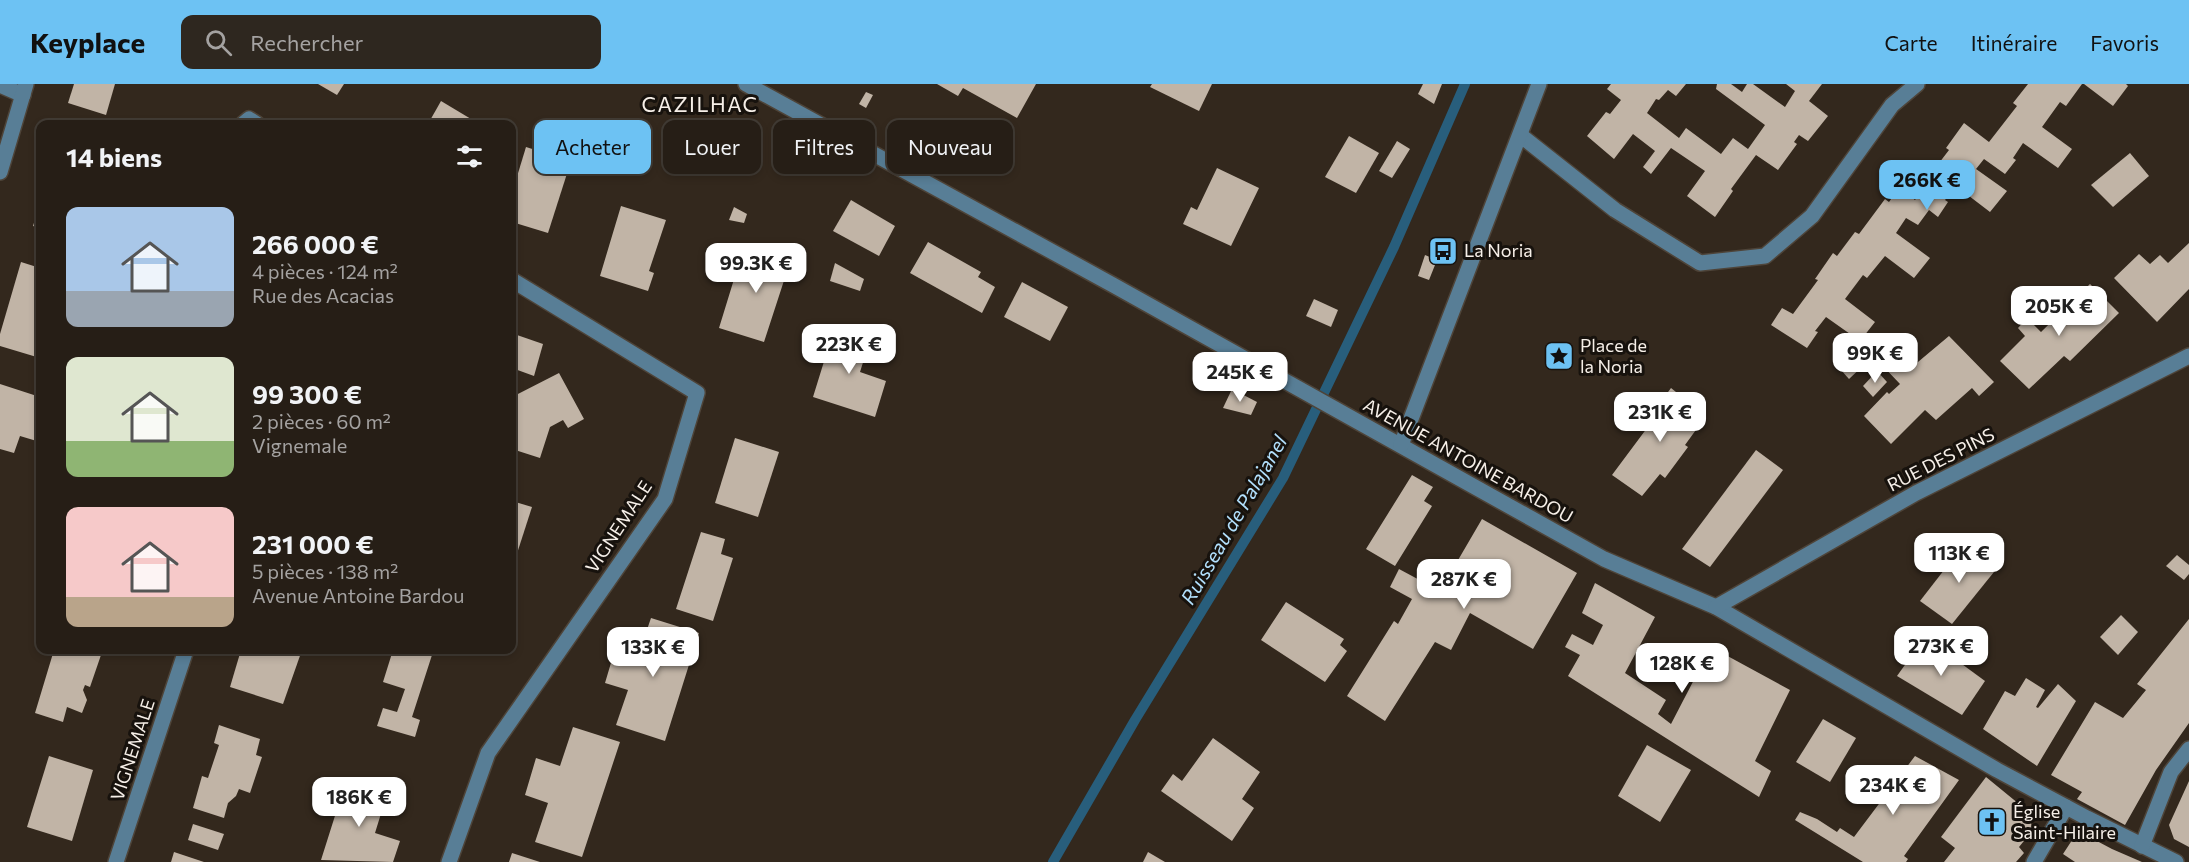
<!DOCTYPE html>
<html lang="fr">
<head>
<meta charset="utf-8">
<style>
	:root { --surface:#261e16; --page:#2e271f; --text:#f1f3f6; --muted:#a4a2a1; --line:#423c35; --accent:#6dc2f3 }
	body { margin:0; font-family:Commissioner,sans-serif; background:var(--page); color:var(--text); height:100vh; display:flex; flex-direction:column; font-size:22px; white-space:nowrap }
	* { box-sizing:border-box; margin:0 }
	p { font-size:20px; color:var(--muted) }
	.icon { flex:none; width:33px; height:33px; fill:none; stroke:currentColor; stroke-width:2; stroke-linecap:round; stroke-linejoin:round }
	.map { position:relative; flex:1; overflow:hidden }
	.side { position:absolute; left:36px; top:36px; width:480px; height:534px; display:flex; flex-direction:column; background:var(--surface); border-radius:12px; box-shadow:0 3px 9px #0003,0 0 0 2px var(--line) }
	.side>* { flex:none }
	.banner { position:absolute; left:534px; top:36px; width:570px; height:54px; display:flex; gap:12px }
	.price { position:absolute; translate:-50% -51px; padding:0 14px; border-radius:12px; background:#fff; color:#222; font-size:20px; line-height:39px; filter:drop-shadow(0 2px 3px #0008) }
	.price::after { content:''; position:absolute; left:50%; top:36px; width:18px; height:14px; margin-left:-9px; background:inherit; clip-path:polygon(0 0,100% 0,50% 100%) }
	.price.on { background:var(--accent); color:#111 }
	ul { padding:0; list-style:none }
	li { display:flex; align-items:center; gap:18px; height:150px; padding:0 30px }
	li span { display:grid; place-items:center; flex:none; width:168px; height:120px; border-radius:12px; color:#555 }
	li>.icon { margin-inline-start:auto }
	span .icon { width:72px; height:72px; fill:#fffc; stroke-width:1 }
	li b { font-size:26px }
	h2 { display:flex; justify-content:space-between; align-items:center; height:72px; padding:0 30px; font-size:26px }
	.tag { padding:0 21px; border-radius:12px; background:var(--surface); box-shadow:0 3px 9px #0003,0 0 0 2px var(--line); font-size:21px; line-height:54px }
	.tag.on { background:var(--accent); color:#111 }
	header { display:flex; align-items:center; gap:36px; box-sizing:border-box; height:84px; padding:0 30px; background:var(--accent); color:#111 }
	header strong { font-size:28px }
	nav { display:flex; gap:33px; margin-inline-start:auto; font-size:21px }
	.search { width:420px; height:54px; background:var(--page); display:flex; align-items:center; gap:15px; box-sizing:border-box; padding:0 21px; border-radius:12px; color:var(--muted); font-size:22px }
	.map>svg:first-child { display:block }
</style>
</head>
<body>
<header>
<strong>Keyplace</strong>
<div class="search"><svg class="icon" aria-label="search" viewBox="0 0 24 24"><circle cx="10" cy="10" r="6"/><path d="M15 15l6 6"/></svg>Rechercher</div>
<nav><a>Carte</a><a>Itinéraire</a><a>Favoris</a></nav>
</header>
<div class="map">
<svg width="2189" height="778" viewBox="0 0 2189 778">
	<rect width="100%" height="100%" fill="#33281d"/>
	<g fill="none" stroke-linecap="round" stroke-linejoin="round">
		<path stroke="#285e7c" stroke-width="10" d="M 1053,778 L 1135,636 L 1283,394 L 1394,163 L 1465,0"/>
	</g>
	<g fill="#c1b4a6">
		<path d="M 74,0 L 115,0 L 106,31 L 68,19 Z"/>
		<path d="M 318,0 L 344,0 L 337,11 Z"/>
		<path d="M 937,0 L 1036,0 L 1017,34 L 963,4 L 958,12 Z"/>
		<path d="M 1152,0 L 1212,0 L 1199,27 L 1150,3 Z"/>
		<path d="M 1423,0 L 1442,0 L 1434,20 L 1418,10 Z"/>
		<path d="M 1611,0 L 1686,0 L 1676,12 L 1668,6 L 1659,16 L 1656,15 L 1647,29 L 1679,54 L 1686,44 L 1721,70 L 1733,54 L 1748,65 L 1765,41 L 1716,5 L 1717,0 L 1731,0 L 1742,8 L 1747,0 L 1753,0 L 1785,23 L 1795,7 L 1786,0 L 1822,0 L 1809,17 L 1828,32 L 1808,57 L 1799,51 L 1794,58 L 1797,60 L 1778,86 L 1756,71 L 1731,105 L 1733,107 L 1715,133 L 1687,112 L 1705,87 L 1671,64 L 1651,90 L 1643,83 L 1655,67 L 1633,50 L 1614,75 L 1587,52 L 1606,28 L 1610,30 L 1621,16 L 1607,5 Z"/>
		<path d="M 2028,0 L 2082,0 L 2066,22 L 2060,18 L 2042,43 L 2072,65 L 2058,84 L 2023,59 L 2013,74 L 2016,76 L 2005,90 L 1984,75 L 1976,85 L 2007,107 L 1990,128 L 1956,102 L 1945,116 L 1948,118 L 1938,133 L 1929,126 L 1918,141 L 1906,134 L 1896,149 L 1930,174 L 1914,194 L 1885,172 L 1867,194 L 1863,191 L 1845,215 L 1875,238 L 1860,257 L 1826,233 L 1815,247 L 1818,248 L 1807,264 L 1771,241 L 1782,224 L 1793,230 L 1818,196 L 1815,195 L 1833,169 L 1837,172 L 1855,148 L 1859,150 L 1885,115 L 1889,118 L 1899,104 L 1915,116 L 1925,103 L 1923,100 L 1949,66 L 1946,64 L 1964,39 L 1989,58 L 2017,22 L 2013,19 Z"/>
		<path d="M 2084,0 L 2126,0 L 2128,2 L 2113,22 Z"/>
		<path d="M 866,8 L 873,11 L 866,24 L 859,20 Z"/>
		<path d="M 441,17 L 471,35 L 468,40 L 428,40 Z"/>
		<path d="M 1349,52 L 1379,69 L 1356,109 L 1325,93 Z"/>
		<path d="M 1397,57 L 1410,65 L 1392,94 L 1379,87 Z"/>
		<path d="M 526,63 L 571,77 L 548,149 L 512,138 L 512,109 Z"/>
		<path d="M 2130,69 L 2149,92 L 2113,123 L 2091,101 Z"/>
		<path d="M 1217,84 L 1259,104 L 1231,162 L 1183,140 L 1191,123 L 1197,126 Z"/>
		<path d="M 851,116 L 895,142 L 879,172 L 833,147 Z"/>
		<path d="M 40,119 L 40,144 L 33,142 Z"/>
		<path d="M 621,122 L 666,136 L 649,187 L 654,189 L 648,207 L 600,192 Z"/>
		<path d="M 734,123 L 747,130 L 744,139 L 729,136 Z"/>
		<path d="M 928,158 L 981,188 L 978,193 L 995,203 L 982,229 L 910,189 Z"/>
		<path d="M 753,159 L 792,172 L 764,258 L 719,244 L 735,192 L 742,194 Z"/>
		<path d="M 2189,159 L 2189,205 L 2157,238 L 2114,194 L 2139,170 L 2150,180 L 2160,171 L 2168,179 Z"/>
		<path d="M 1425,171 L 1437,176 L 1429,196 L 1418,192 Z"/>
		<path d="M 21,178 L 40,184 L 40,274 L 0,262 L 0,250 Z"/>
		<path d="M 835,179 L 864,195 L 860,207 L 830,197 Z"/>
		<path d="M 1022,198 L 1068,223 L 1050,257 L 1004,233 Z"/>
		<path d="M 2090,200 L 2119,229 L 2070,277 L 2064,272 L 2029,305 L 2000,277 L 2025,252 L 2018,244 L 2027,234 L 2041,248 Z"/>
		<path d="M 1314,215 L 1338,226 L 1331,243 L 1306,232 Z"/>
		<path d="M 835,242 L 871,253 L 860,288 L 886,297 L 875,333 L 813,313 Z"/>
		<path d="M 517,251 L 543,260 L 534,292 L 512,284 L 512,267 Z"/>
		<path d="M 1949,252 L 1994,298 L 1979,312 L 1972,304 L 1936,336 L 1925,326 L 1891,360 L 1864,332 L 1887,308 L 1889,310 L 1900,300 L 1880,279 L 1895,266 L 1912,283 Z"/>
		<path d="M 1858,268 L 1867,278 L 1849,295 L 1841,286 Z"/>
		<path d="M 1877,287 L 1887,298 L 1873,313 L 1863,302 Z"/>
		<path d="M 559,289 L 584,335 L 568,344 L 563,336 L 550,343 L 540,374 L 512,365 L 512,319 L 514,312 Z"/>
		<path d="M 0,300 L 40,313 L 40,358 L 20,352 L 14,369 L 0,365 Z"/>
		<path d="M 1671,304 L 1706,332 L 1685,361 L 1688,363 L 1665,394 L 1660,390 L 1642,412 L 1612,391 L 1653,336 L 1649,334 Z"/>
		<path d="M 1232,305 L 1257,318 L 1251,331 L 1223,324 Z"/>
		<path d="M 735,354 L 779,368 L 758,433 L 715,419 Z"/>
		<path d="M 1756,366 L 1783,386 L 1710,483 L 1682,465 Z"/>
		<path d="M 1412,391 L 1433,403 L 1424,417 L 1432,422 L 1395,482 L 1366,465 Z"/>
		<path d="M 512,417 L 532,423 L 512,485 Z"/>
		<path d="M 1482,435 L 1577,489 L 1533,565 L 1470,529 L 1451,566 L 1435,558 L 1385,637 L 1347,612 L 1394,537 L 1398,540 L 1412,515 L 1390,503 L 1399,485 L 1440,507 Z"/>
		<path d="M 701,448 L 725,455 L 721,470 L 733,474 L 713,537 L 676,525 Z"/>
		<path d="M 1965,459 L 1998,483 L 1952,540 L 1920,517 Z"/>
		<path d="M 2177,471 L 2189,481 L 2189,490 L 2184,496 L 2166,482 Z"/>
		<path d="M 1595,499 L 1655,533 L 1625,589 L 1666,616 L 1658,630 L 1671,640 L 1711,563 L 1790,606 L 1755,677 L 1771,687 L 1759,713 L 1568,592 L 1580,571 L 1565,563 L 1572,550 L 1593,561 L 1603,541 L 1582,529 Z"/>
		<path d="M 1286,518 L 1344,555 L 1340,561 L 1347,567 L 1325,598 L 1261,556 Z"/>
		<path d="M 2121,531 L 2138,548 L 2118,571 L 2100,553 Z"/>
		<path d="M 651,534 L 699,549 L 665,657 L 616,641 L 628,606 L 605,599 L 616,562 L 639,569 Z"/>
		<path d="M 2189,535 L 2189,639 L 2156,686 L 2125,741 L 2077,715 L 2082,708 L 2051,691 L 2095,618 L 2123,634 L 2146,606 L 2137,600 Z"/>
		<path d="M 1925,553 L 1985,597 L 1962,631 L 1897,592 Z"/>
		<path d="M 54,566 L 84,566 L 101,571 L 90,603 L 85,601 L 83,606 L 87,616 L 82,629 L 67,623 L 63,638 L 35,629 Z"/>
		<path d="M 241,566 L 302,566 L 283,620 L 230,603 Z"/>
		<path d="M 393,566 L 438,566 L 432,571 L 412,633 L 420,636 L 415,653 L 377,642 L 383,624 L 397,628 L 405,605 L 383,598 Z"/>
		<path d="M 2026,594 L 2045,606 L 2036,623 L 2038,624 L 2058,600 L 2076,617 L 2037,682 L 1983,645 L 2005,607 L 2015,612 Z"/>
		<path d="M 1823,635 L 1856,654 L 1830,698 L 1796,678 Z"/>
		<path d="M 219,641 L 260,655 L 256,671 L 262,673 L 250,709 L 239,705 L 236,712 L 228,719 L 224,734 L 193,724 L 202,692 L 208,694 L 219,661 L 214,659 Z"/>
		<path d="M 573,643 L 620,658 L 582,773 L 535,758 L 548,719 L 525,711 L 536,674 L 560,682 Z"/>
		<path d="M 1213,654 L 1260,688 L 1242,715 L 1254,724 L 1232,757 L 1161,707 L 1173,690 L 1182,697 Z"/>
		<path d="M 1647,661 L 1691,686 L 1660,738 L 1618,712 Z"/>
		<path d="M 49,672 L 93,686 L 72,757 L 27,743 Z"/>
		<path d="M 1915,672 L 1959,696 L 1904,772 L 1908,775 L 1906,778 L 1863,778 L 1795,736 L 1800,728 L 1817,735 L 1837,748 L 1840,744 L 1854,753 Z"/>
		<path d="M 1986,693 L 2030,729 L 2032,747 L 2019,763 L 2024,769 L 2016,778 L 1944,778 L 1955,764 L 1941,753 Z"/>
		<path d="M 346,697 L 387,710 L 375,749 L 400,757 L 393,778 L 321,776 Z"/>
		<path d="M 2189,697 L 2189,763 L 2174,755 L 2169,741 Z"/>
		<path d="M 193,740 L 224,750 L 218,766 L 188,756 Z"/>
		<path d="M 2078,747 L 2112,765 L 2142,778 L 2075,778 L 2063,770 Z"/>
		<path d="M 174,768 L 204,778 L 171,778 Z"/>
		<path d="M 1148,768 L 1165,778 L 1143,778 Z"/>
		<path d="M 512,769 L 540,778 L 509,778 Z"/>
	</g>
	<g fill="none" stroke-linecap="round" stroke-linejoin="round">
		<g stroke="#4e4439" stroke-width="18">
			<g id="minor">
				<path d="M 746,0 L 1113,201 L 1604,475 L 1716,523 L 1997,686 L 2087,734 L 2176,778"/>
				<path d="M 0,1 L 23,11"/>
				<path d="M 243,40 L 249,35 L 257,40"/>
				<path d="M 1520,51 L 1615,126 L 1700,179 L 1765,172 L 1812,132 L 1892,21 L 1917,0"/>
				<path d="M 0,88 L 26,0"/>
				<path d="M 1401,361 L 1539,0"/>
				<path d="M 1716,523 L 1916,409 L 2189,272"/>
				<path d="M 2142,762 L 2171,688 L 2189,665"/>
				<path d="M 116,778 L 186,566"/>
				<path d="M 449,778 L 488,669 L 665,415 L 697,309 L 512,196"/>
				<path d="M 2034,778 L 2066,723"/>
			</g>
		</g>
		<use href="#minor" stroke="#587e96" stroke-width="15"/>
	</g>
	<defs>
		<g id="bus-square" transform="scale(1.5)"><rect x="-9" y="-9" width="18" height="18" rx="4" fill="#6dc2f3" stroke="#17120d"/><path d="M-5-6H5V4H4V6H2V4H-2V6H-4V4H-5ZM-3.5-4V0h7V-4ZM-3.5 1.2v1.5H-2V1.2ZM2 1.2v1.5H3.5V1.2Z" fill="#111"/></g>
		<g id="sight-square" transform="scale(1.5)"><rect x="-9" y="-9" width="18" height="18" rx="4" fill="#6dc2f3" stroke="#17120d"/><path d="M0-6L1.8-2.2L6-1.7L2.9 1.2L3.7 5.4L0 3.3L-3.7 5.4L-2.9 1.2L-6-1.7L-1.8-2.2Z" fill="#111"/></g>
		<g id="church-square" transform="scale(1.5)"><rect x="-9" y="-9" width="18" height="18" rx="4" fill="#6dc2f3" stroke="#17120d"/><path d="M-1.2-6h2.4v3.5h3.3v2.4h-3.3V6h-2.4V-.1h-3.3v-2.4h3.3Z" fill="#111"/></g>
	</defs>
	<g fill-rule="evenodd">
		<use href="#bus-square" x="1443" y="167"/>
		<use href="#sight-square" x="1559" y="272"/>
		<use href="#church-square" x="1992" y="738"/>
	</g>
	<g text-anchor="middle" stroke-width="6" stroke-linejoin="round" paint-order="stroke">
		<g font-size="18" fill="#f6efe8" stroke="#17120d" text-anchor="start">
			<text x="1464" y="173">La Noria</text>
			<text x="1580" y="268">Place de<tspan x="1580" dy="21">la Noria</tspan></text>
			<text x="2013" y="734">Église<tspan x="2013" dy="21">Saint-Hilaire</tspan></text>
		</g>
		<g font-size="18" fill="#f6efe8" stroke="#17120d">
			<text transform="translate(1941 376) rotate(-27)" y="6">RUE DES PINS</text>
			<text transform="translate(1468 377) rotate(29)" y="6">AVENUE ANTOINE BARDOU</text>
			<text transform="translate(619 443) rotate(-57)" y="6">VIGNEMALE</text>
			<text transform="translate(133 666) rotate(-72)" y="6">VIGNEMALE</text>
		</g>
		<g font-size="20" font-style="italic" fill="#b2e0fd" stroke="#17120d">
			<text transform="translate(1234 436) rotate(-60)" y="7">Ruisseau de Palajanel</text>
		</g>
		<g font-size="21" letter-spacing="1.5" fill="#f6efe8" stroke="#17120d">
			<text x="700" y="28">CAZILHAC</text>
		</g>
	</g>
</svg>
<b class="price on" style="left:1927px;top:127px">266K €</b>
<b class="price" style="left:756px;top:210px">99.3K €</b>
<b class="price" style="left:2059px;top:253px">205K €</b>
<b class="price" style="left:849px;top:291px">223K €</b>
<b class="price" style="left:1875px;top:300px">99K €</b>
<b class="price" style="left:1240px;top:319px">245K €</b>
<b class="price" style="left:1660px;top:359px">231K €</b>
<b class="price" style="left:1959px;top:500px">113K €</b>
<b class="price" style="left:1464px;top:526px">287K €</b>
<b class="price" style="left:1941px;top:593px">273K €</b>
<b class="price" style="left:653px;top:594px">133K €</b>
<b class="price" style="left:1682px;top:610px">128K €</b>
<b class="price" style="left:1893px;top:732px">234K €</b>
<b class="price" style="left:359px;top:744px">186K €</b>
<div class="banner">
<a class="tag on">Acheter</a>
<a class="tag">Louer</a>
<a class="tag">Filtres</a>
<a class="tag">Nouveau</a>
</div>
<section class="side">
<h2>14 biens<svg class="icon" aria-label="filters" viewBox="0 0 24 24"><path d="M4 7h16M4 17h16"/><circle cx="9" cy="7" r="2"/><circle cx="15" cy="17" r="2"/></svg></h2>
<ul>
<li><span style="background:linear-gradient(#a9c7e8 70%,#9aa5b1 0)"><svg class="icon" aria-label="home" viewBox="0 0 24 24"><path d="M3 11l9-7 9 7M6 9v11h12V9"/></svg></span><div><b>266 000 €</b><p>4 pièces · 124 m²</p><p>Rue des Acacias</p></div></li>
<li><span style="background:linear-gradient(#dfe7d0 70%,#8fb573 0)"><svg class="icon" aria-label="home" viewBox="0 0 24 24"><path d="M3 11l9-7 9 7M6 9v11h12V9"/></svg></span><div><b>99 300 €</b><p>2 pièces · 60 m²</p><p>Vignemale</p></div></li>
<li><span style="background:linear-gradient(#f6c9c9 75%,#b9a48a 0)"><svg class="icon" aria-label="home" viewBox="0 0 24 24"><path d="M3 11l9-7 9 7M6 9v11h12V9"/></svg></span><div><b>231 000 €</b><p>5 pièces · 138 m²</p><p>Avenue Antoine Bardou</p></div></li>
</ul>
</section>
</div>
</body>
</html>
